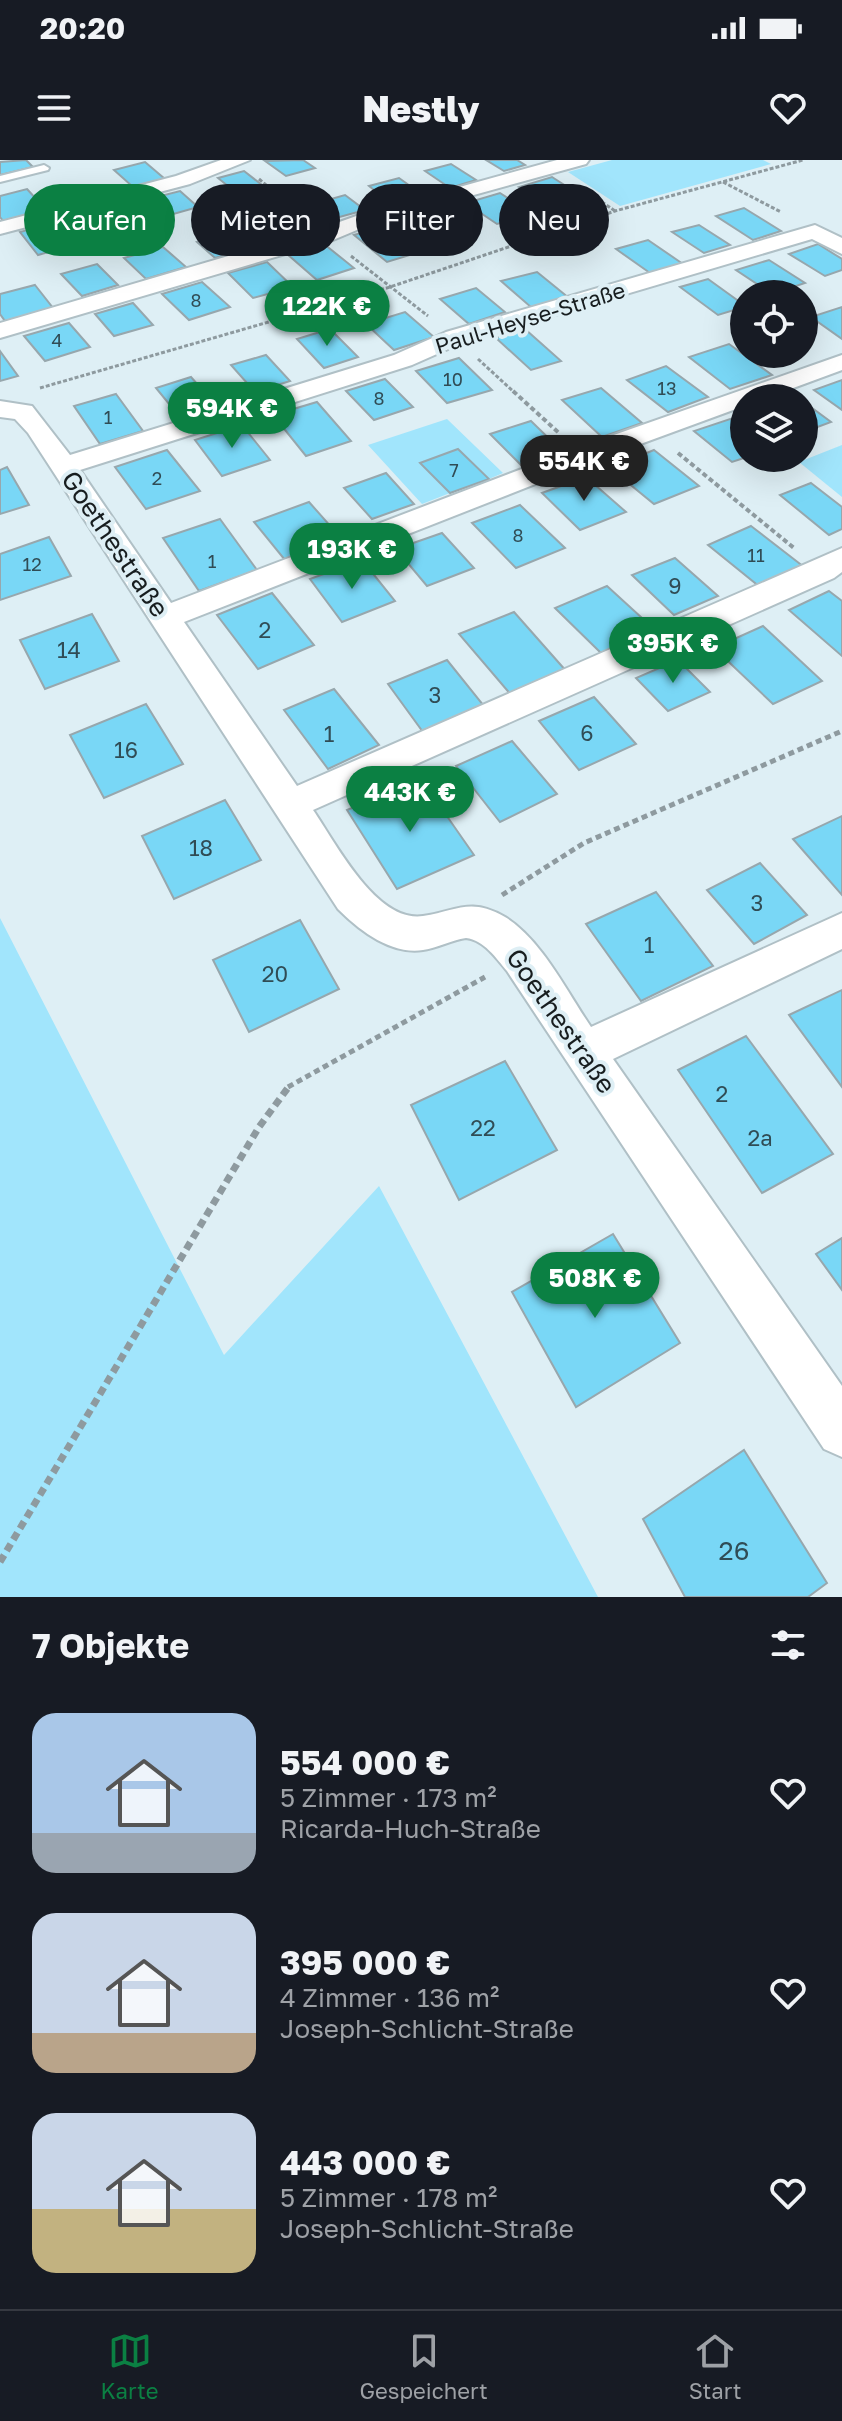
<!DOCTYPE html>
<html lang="de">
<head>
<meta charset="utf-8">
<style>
	:root { --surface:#171b24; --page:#20242c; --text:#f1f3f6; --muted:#9ea1a6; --line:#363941; --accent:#0b8043 }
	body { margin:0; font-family:"Golos Text",sans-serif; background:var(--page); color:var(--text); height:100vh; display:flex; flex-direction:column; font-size:30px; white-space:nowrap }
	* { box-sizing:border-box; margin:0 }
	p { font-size:26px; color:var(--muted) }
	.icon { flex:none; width:44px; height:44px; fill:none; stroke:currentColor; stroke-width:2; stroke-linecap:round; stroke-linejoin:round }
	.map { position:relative; height:1437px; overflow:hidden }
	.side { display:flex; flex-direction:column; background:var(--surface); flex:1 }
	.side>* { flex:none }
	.banner { position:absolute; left:24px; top:24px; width:794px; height:72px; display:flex; gap:16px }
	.tools { position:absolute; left:730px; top:120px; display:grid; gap:16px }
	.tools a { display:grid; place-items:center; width:88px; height:88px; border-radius:50%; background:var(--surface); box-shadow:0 8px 32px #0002; font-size:40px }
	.price { position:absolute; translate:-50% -68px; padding:0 18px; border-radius:28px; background:var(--accent); color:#fff; font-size:26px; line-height:52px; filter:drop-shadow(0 2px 4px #0008) }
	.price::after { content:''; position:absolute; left:50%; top:48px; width:24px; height:18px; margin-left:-12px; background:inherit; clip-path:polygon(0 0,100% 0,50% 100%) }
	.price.active { background:#222; color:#fff }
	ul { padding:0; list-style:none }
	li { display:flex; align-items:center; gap:24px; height:200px; padding:0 32px }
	li span { display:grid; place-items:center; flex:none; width:224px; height:160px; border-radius:24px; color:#555 }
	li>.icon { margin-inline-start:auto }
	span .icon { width:96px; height:96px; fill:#fffc; stroke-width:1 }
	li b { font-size:34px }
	h2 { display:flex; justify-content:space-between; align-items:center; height:96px; padding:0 32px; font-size:34px }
	.chip { padding:0 28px; border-radius:36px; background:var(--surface); box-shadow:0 8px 32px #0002; font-size:28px; line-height:72px }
	.chip.active { background:var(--accent); color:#fff }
	.status { display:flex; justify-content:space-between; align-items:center; height:56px; padding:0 40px; background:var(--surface); direction:ltr }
	.status svg { height:22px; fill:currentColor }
	header { display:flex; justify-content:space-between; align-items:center; height:104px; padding:0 32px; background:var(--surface); font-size:36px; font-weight:800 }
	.tabs { display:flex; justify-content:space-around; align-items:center; height:112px; border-top:2px solid var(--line); background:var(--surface); font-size:22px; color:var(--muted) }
	.tabs a { display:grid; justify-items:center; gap:4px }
	.tabs .active { color:var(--accent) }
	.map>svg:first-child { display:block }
</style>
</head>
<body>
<div class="status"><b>20:20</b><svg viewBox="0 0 49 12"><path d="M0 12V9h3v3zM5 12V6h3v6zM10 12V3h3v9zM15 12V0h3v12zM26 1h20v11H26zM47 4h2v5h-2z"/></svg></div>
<header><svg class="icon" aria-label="menu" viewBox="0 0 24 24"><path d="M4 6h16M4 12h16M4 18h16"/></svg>Nestly<svg class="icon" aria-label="heart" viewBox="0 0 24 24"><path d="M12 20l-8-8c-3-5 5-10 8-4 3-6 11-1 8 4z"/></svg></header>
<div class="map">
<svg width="842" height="1437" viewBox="0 0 842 1437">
	<rect width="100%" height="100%" fill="#deeff5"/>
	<g fill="#a1e5fc">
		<path d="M 612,0 L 763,0 L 771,4 L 620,46 L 568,12 Z"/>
		<path d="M 447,259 L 503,313 L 489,319 L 458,289 L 421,302 L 450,333 L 422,344 L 368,285 Z"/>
		<path d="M 842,285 L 842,337 L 799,302 Z"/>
		<path d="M 0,758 L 224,1195 L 379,1026 L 598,1437 L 0,1437 Z"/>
	</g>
	<g fill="#79d7f6" stroke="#97a7ad" stroke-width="2">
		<path d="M 26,0 L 33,7 L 0,15 L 0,2 Z"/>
		<path d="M 303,0 L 315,8 L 286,16 L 265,1 Z"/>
		<path d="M 486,0 L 517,0 L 525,5 L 504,11 Z"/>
		<path d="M 145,2 L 165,19 L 133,27 L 114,10 Z"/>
		<path d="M 451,4 L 476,20 L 450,28 L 425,11 Z"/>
		<path d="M 244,11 L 267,29 L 230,42 L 215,30 L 228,26 L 218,18 Z"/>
		<path d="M 552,17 L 589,41 L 556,51 L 519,27 Z"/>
		<path d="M 399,18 L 420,33 L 389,42 L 369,26 Z"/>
		<path d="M 27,29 L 47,51 L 4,62 L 0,57 L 0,36 Z"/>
		<path d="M 180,31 L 198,47 L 163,57 L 145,40 Z"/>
		<path d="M 500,33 L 532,54 L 497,64 L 466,43 Z"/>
		<path d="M 345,35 L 365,50 L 336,58 L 317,43 Z"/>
		<path d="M 123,47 L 146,69 L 109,79 L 88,56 Z"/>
		<path d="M 744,48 L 781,71 L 753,80 L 716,56 Z"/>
		<path d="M 447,49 L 479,71 L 447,81 L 415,58 Z"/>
		<path d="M 284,54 L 307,72 L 277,81 L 254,62 Z"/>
		<path d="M 57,62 L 77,84 L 38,95 L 20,72 Z"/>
		<path d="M 393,64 L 426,90 L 387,102 L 354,75 Z"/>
		<path d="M 699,65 L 730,85 L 704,93 L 672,72 Z"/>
		<path d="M 233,72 L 252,88 L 215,98 L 197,82 Z"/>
		<path d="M 648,80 L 683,104 L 650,113 L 616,89 Z"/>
		<path d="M 324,84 L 354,108 L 317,120 L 287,94 Z"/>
		<path d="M 818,84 L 842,99 L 842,110 L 825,116 L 789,94 Z"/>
		<path d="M 163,87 L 186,107 L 146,119 L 124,98 Z"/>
		<path d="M 769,100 L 805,123 L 772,134 L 736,110 Z"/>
		<path d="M 267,102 L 293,127 L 253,138 L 228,113 Z"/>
		<path d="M 97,104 L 118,125 L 82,136 L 61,114 Z"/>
		<path d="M 537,112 L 569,138 L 532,148 L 501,121 Z"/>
		<path d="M 708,119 L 744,145 L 744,147 L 718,155 L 680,127 Z"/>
		<path d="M 202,122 L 230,147 L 189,160 L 162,134 Z"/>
		<path d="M 35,125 L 53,148 L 5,161 L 0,154 L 0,134 Z"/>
		<path d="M 476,128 L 505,152 L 469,164 L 440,139 Z"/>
		<path d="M 133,143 L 153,165 L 114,176 L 95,154 Z"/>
		<path d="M 842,147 L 842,179 L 811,157 Z"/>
		<path d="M 405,152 L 434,177 L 394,190 L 366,164 Z"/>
		<path d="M 69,163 L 90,187 L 45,201 L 24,176 Z"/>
		<path d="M 330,169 L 358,197 L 324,208 L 297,179 Z"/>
		<path d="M 525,169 L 561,201 L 531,210 L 496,178 Z"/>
		<path d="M 729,184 L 772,215 L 730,229 L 689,197 Z"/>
		<path d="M 0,191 L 18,216 L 0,221 Z"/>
		<path d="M 266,195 L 290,221 L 255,232 L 231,205 Z"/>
		<path d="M 459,198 L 492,230 L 447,243 L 416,211 Z"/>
		<path d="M 666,206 L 708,237 L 668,252 L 627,220 Z"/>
		<path d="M 191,217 L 219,249 L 183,261 L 156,228 Z"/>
		<path d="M 385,219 L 413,247 L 374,260 L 346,231 Z"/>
		<path d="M 842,220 L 842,250 L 814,230 Z"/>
		<path d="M 601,228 L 642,263 L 602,277 L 562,240 Z"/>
		<path d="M 116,234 L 143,271 L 100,284 L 74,246 Z"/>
		<path d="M 317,242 L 351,281 L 306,296 L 273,255 Z"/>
		<path d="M 804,242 L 831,262 L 804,272 Z"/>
		<path d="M 733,258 L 744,266 L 744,298 L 732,302 L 694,271 Z"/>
		<path d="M 531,261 L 567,296 L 526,310 L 490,274 Z"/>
		<path d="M 242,265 L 270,300 L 222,316 L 195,280 Z"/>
		<path d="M 458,289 L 489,319 L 450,333 L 420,303 Z"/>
		<path d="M 167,290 L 200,331 L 146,349 L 115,307 Z"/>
		<path d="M 654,290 L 699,326 L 654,344 L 610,308 Z"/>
		<path d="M 7,307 L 29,345 L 0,354 L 0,310 Z"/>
		<path d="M 386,313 L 414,344 L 372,359 L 344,328 Z"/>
		<path d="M 586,317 L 626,352 L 580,370 L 542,333 Z"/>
		<path d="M 811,323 L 842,347 L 842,369 L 829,375 L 780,335 Z"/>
		<path d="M 309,342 L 341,378 L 285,400 L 254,362 Z"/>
		<path d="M 520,345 L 565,388 L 516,408 L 472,363 Z"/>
		<path d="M 220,359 L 257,410 L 199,431 L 163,378 Z"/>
		<path d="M 751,366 L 804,407 L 760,427 L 708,385 Z"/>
		<path d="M 442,373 L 474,408 L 427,426 L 396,389 Z"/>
		<path d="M 49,377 L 71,416 L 0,440 L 0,394 Z"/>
		<path d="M 675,398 L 718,436 L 674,455 L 632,415 Z"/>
		<path d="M 362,400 L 395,441 L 342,462 L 310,419 Z"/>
		<path d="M 607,426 L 654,469 L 602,494 L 555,448 Z"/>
		<path d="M 829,431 L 842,441 L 842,496 L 789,450 Z"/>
		<path d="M 272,433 L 314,485 L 258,509 L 217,455 Z"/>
		<path d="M 514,452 L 567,512 L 512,536 L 459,474 Z"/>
		<path d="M 92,454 L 119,501 L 45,529 L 20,480 Z"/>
		<path d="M 763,466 L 822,521 L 773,544 L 714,488 Z"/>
		<path d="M 447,500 L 484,546 L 423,572 L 388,524 Z"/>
		<path d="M 678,500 L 710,532 L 668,551 L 636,518 Z"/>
		<path d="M 334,529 L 379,585 L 328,609 L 284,550 Z"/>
		<path d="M 594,537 L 636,584 L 579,610 L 539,561 Z"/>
		<path d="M 146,544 L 183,604 L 104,638 L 70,575 Z"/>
		<path d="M 512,581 L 557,634 L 500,662 L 456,606 Z"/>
		<path d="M 421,619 L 474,695 L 397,729 L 347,650 Z"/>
		<path d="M 225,640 L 261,700 L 174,739 L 142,676 Z"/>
		<path d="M 842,656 L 842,735 L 793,679 Z"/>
		<path d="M 760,703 L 807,755 L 754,784 L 707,730 Z"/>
		<path d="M 656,732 L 713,806 L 641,841 L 586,764 Z"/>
		<path d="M 300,760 L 339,829 L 249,872 L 213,800 Z"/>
		<path d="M 842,830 L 842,927 L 789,855 Z"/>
		<path d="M 746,876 L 833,994 L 762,1033 L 678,910 Z"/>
		<path d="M 505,901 L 557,990 L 459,1040 L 411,945 Z"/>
		<path d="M 613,1074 L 680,1183 L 576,1247 L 512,1132 Z"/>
		<path d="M 842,1078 L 842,1130 L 816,1094 Z"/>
		<path d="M 744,1290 L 827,1423 L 808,1437 L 685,1437 L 643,1359 Z"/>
	</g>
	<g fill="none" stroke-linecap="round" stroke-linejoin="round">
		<g stroke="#b0c0c6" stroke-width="4">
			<path id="service" d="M 44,5 L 49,8 L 48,10 L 0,22 L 0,16 Z"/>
		</g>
		<g stroke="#b0c0c6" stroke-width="4">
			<g id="minor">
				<path d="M 221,0 L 250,0 L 190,24 L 0,74 L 0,62 L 176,16 Z"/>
				<path d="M 557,0 L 589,0 L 586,4 L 376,62 L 333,80 L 0,178 L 0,163 L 317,70 L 362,54 Z"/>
				<path d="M 815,65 L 842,78 L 842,94 L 812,79 L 464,182 L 412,205 L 80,310 L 171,443 L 574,289 L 842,195 L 842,210 L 766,238 L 744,238 L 744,246 L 594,301 L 184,462 L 297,626 L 842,388 L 842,412 L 834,418 L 313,650 C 336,683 376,763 423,756 C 457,751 470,737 505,757 C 542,780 567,832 591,867 L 842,753 L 842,789 L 613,899 L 842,1226 L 842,1297 L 824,1289 L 507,811 C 496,798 484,780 466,778 C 451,780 438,788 423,790 C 391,795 359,770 338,749 L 28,273 L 15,259 L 0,257 L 0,241 L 32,246 L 70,295 L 394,195 L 446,172 Z"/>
			</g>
		</g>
		<g stroke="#8e9a9f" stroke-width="3" stroke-dasharray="4 2" stroke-linecap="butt">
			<path d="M 259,19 L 300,54"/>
			<path d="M 723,22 L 781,52"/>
			<path d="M 582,28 L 615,51"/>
			<path d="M 351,96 L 428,156"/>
			<path d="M 478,199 L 515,233"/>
			<path d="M 40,228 L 390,127 L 615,51 L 803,0"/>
		</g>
		<g stroke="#8e9a9f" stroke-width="4" stroke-dasharray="5 3" stroke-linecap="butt">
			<path d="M 513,231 L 559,273"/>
			<path d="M 678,293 L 794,388"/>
		</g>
		<g stroke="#8e9a9f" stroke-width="5" stroke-dasharray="6 4" stroke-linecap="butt">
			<path d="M 502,735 L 584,683 L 842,571"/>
			<path d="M 288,927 L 485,817"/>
		</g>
		<path stroke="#8e9a9f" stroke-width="7" stroke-dasharray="8 5" stroke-linecap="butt" d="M 0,1402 L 259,967 L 290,925"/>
		<use href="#service" fill="#fff" fill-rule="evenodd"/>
		<use href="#minor" fill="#fff" fill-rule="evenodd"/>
	</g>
	<g text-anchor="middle" stroke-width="8" stroke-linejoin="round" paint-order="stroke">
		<g font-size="18" fill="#304c55">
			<text x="196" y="147">8</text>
			<text x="57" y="187">4</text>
			<text x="453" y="226">10</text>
			<text x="667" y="235">13</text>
			<text x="379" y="245">8</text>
			<text x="108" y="264">1</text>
			<text x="454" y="317">7</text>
			<text x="157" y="325">2</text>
			<text x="518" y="382">8</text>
			<text x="756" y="402">11</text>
			<text x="212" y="408">1</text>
			<text x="32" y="411">12</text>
		</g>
		<g font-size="22" fill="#171d1f" stroke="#deeff5">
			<text transform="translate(530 158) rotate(-17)" y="8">Paul-Heyse-Straße</text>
		</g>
		<g font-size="22" fill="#304c55">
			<text x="675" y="434">9</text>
			<text x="265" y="478">2</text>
			<text x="69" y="498">14</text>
			<text x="435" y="543">3</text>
			<text x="587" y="581">6</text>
			<text x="329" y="582">1</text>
			<text x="126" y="598">16</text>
			<text x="201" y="696">18</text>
			<text x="757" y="751">3</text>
			<text x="649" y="793">1</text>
			<text x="275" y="822">20</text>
			<text x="722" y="942">2</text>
			<text x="483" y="976">22</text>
			<text x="760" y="986">2a</text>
		</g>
		<g font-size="26" fill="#171d1f" stroke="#deeff5">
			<text transform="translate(115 384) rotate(56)" y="9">Goethestraße</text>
			<text transform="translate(561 861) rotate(55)" y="9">Goethestraße</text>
		</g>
		<g font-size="26" fill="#304c55">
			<text x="734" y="1400">26</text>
		</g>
	</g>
</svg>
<div class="tools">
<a><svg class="icon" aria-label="locate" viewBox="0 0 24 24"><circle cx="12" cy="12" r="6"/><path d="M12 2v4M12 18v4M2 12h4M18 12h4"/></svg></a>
<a><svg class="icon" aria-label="layers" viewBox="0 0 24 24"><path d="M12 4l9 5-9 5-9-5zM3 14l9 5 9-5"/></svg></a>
</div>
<b class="price" style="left:327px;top:188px">122K €</b>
<b class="price" style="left:232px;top:290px">594K €</b>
<b class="price active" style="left:584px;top:343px">554K €</b>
<b class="price" style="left:352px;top:431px">193K €</b>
<b class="price" style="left:673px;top:525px">395K €</b>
<b class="price" style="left:410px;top:674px">443K €</b>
<b class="price" style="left:595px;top:1160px">508K €</b>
<div class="banner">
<a class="chip active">Kaufen</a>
<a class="chip">Mieten</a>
<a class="chip">Filter</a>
<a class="chip">Neu</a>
</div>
</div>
<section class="side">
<h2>7 Objekte<svg class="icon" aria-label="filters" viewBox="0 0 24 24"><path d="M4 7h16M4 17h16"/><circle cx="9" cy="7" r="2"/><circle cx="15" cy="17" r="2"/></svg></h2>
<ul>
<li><span style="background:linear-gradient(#a9c7e8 75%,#9aa5b1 0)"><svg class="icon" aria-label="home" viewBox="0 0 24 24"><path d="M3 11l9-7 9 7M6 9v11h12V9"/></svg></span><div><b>554 000 €</b><p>5 Zimmer · 173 m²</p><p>Ricarda-Huch-Straße</p></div><svg class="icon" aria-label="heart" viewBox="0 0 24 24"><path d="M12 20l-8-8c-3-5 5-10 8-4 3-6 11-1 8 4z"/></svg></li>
<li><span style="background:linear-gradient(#c9d6e8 75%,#b9a48a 0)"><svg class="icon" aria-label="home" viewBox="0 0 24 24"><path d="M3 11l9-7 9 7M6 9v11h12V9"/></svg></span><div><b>395 000 €</b><p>4 Zimmer · 136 m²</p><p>Joseph-Schlicht-Straße</p></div><svg class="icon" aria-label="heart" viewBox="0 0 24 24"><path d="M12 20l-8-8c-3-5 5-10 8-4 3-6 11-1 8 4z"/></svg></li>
<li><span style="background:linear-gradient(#c9d6e8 60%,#c2b280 0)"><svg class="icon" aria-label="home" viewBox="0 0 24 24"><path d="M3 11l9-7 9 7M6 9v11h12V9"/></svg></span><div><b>443 000 €</b><p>5 Zimmer · 178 m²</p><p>Joseph-Schlicht-Straße</p></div><svg class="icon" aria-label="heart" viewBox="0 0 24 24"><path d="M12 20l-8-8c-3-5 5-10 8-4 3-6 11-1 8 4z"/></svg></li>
</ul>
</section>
<nav class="tabs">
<a class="active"><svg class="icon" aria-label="map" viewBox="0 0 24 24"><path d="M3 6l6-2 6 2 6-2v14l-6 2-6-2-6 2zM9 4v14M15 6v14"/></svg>Karte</a>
<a><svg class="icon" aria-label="saved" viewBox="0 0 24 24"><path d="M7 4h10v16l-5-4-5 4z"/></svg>Gespeichert</a>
<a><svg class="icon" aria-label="home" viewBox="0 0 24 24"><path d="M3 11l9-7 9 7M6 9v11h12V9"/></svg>Start</a>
</nav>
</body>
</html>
